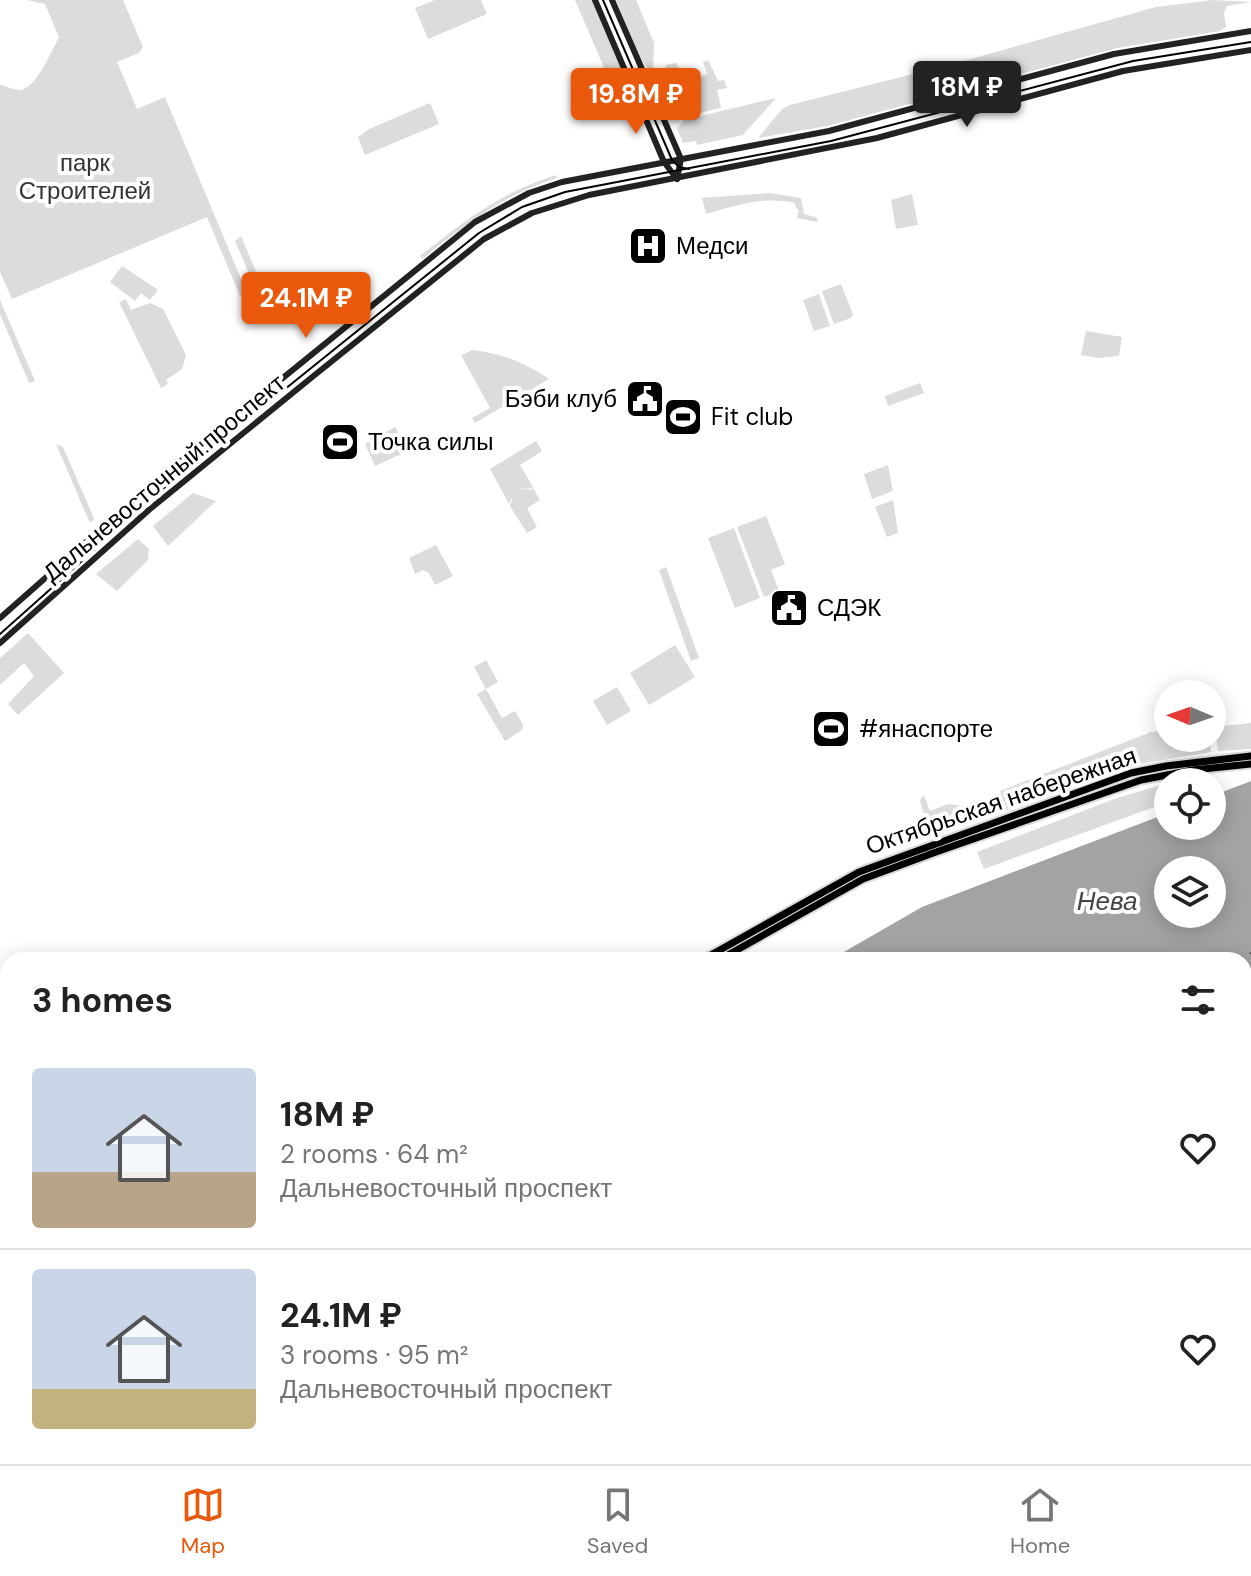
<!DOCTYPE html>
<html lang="en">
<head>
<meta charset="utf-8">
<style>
	:root { --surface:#fff; --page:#f6f6f6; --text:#222; --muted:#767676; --line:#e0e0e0; --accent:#ea580c }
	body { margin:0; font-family:"DM Sans",sans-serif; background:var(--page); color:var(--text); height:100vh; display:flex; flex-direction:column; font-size:30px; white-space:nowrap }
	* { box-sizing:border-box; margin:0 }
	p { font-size:26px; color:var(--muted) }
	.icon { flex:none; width:44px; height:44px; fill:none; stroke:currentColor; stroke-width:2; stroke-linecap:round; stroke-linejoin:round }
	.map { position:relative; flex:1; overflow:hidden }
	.panel { position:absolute; left:0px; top:952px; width:1252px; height:512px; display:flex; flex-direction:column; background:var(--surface); border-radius:24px 24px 0 0; box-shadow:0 4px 20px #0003 }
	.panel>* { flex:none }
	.needle { width:52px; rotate:272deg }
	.fabs { position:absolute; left:1154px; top:680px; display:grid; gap:16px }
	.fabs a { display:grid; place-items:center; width:72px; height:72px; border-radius:50%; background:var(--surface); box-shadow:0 4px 20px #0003; font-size:40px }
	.price { position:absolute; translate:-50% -68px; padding:0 18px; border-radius:8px; background:var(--accent); color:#fff; font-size:26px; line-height:52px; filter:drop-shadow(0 2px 4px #0008) }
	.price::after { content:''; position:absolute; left:50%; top:48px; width:24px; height:18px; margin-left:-12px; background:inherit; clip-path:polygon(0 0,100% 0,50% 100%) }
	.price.active { background:#222; color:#fff }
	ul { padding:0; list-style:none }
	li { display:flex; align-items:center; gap:24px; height:200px; padding:0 32px }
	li+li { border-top:2px solid var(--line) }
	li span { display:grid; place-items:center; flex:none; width:224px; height:160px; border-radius:8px; color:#555 }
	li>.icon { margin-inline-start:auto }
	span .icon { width:96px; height:96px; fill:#fffc; stroke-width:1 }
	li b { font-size:34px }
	h2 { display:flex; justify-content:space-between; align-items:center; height:96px; padding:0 32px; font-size:34px }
	.dock { display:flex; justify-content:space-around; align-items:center; height:112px; border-top:2px solid var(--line); background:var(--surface); font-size:22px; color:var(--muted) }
	.dock a { display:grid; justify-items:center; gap:4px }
	.dock .active { color:var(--accent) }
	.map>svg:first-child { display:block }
</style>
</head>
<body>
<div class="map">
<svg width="1251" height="1464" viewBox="0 0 1251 1464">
	<rect width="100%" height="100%" fill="#fff"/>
	<g fill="#dcdcdc">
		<path d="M 27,0 L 123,0 L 143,47 L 139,53 L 117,62 L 137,109 L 165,97 L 247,293 L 240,296 L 207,217 L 12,299 L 0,272 L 0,85 C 6,86 14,90 20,90 C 36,89 52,50 59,37 L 45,4 Z"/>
		<path d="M 435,0 L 481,0 L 487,14 L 428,39 L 415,8 Z"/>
		<path d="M 575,0 L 593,0 L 621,65 L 625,86 L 605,70 Z"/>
		<path d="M 616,0 L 636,0 L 654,43 L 653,76 L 640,58 Z"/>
		<path d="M 1213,0 L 1251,2 L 1227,6 L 1224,13 L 1226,27 L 1220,31 L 1117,48 L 827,126 L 758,138 L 782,109 L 790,105 L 953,64 L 1156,7 Z"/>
		<path d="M 708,60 L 718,81 L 724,80 L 727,88 L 717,90 L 721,108 L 673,119 L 662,92 L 666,65 L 676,63 L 687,83 L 707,74 L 703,62 Z"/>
		<path d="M 776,98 L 743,135 L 697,145 L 696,141 L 683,143 L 677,129 L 684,120 Z"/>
		<path d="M 430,103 L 439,124 L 365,155 L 358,137 L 369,129 Z"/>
		<path d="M 556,175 L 557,178 C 504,194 465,225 422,259 L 420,256 C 463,222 503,191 556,175 Z"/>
		<path d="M 770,193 L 801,198 L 804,214 L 818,218 L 817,222 L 797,218 L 799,210 L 796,208 L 795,203 C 763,196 738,205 706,214 L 702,198 Z"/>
		<path d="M 912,194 L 918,225 L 896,229 L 891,200 Z"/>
		<path d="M 241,236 L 264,291 L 257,292 L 235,241 Z"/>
		<path d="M 122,266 L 158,290 L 150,300 L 141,293 L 135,301 L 110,282 Z"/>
		<path d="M 841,284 L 853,314 L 851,318 L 834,324 L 822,291 Z"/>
		<path d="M 819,294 L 830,326 L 814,331 L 803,300 Z"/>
		<path d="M 126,299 L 131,310 L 150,303 L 163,309 L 186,355 L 182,369 L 166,380 L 168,384 L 161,388 L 119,302 Z"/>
		<path d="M 0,300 L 35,381 L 29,383 L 0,314 Z"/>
		<path d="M 1086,331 L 1122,337 L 1119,356 L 1098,358 L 1081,355 Z"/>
		<path d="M 473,350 C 502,354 525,362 549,379 L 475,423 L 472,418 L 490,408 L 461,355 Z"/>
		<path d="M 920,383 L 924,393 L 888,406 L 885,396 Z"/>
		<path d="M 395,427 L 408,451 L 375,466 L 365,444 Z"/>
		<path d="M 536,441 L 542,451 L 520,465 L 533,487 L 528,489 L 515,487 L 529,490 L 533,488 L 540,500 L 527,508 L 537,527 L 527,533 L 510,506 L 513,496 L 509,504 L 490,469 Z"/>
		<path d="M 56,444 L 63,447 L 93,516 L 94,520 L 91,522 L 89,521 Z"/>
		<path d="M 888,465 L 893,491 L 872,499 L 864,474 Z"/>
		<path d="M 193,493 L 216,501 L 168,546 L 153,526 Z"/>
		<path d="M 893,500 L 898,533 L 887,537 L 875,507 Z"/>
		<path d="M 766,516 L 785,564 L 771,570 L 779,591 L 764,597 L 737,527 Z"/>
		<path d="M 734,528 L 760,598 L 735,608 L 708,538 Z"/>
		<path d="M 138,539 L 149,549 L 148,560 L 117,591 L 96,574 Z"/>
		<path d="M 436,545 L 453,576 L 435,585 L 429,573 L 423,570 L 415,574 L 409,558 Z"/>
		<path d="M 666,567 L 699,658 L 691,661 L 659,570 Z"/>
		<path d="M 28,633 L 64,673 L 18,715 L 8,704 L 34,676 L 24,663 L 0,685 L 0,658 Z"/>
		<path d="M 675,645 L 695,677 L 649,705 L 630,673 Z"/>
		<path d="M 486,660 L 498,682 L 486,689 L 502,718 L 515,711 L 523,725 L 522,730 L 505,741 L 477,694 L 486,689 L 474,667 Z"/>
		<path d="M 617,687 L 631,711 L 607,725 L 593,701 Z"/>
		<path d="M 1251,723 L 1251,749 L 1218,751 L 1215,727 Z"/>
		<path d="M 1168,730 L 1168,738 L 1210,738 L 1211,752 L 1128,766 L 1006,811 L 1000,791 L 1151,732 Z"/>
		<path d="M 1168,783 L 1168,802 L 984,869 L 977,852 L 1114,799 Z"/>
		<path d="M 924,795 L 930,811 L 948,804 L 989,809 L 996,815 L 945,830 L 933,829 L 925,819 L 920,800 Z"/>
	</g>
	<g fill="#a3a3a3" fill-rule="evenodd">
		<path d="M 1251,781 L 1251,1069 L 1244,1071 L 1244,960 L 830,960 L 922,907 L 1168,813 L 1168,826 L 1212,826 L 1212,796 ZM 1168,870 L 1212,870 L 1212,914 L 1168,914 Z"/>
		<path d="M 111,1456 L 512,1456 L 501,1464 L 103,1464 Z"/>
	</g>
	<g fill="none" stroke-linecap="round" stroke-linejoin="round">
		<g stroke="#444" stroke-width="2" stroke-dasharray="10 8" stroke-linecap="butt">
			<path d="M 1233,960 L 1251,953"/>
			<path d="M 343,1464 L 351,1456"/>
		</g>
		<g stroke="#dbdbdb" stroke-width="11">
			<g id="primary">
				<path d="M 702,960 L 859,872 L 1131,773 L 1166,766 L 1251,756"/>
				<path d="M 719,960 L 863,879 L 936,852 L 1141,780 L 1193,770 L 1251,764"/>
				<path d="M 36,1464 L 43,1456"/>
				<path d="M 49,1464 L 56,1456"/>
			</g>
		</g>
		<g stroke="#222" stroke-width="6">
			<path d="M 595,0 L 664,162 L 677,179"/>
			<path d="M 612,0 L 681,159 L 677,179"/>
			<path d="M 0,618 L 145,490 L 475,222 L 529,193 L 562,182 L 829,131 L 1114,54 L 1251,31"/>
			<path d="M 0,643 L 150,509 L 311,378 L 484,239 L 532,213 L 589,195 L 877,138 L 1123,71 L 1251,50"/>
			<path d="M 1244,1199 L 1251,1194"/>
			<path d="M 1244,1210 L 1251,1206"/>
			<path d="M 891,1464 L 902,1456"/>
			<path d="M 909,1464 L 919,1456"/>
		</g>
		<use href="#primary" stroke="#000" stroke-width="7"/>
		<g stroke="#000" stroke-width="2">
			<path d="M 603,0 L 672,160 L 679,167 L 689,169"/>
			<path d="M 0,634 L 183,471 L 479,233 L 522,207 L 565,192 L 831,141 L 1133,61 L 1251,42"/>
			<path d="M 1244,1206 L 1251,1201"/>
			<path d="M 902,1464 L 913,1456"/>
		</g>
		<g stroke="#000" stroke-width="5">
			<path id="rail" d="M 1132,1456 L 1135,1464"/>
		</g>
		<use href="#rail" stroke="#fff" stroke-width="2" stroke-dasharray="6" stroke-linecap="butt"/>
	</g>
	<defs>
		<g id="hospital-square" transform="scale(2)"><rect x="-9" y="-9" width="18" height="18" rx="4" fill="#000" stroke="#fff"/><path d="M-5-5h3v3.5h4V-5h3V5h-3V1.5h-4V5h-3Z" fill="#fff"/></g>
		<g id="civic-square" transform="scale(2)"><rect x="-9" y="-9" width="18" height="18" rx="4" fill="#000" stroke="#fff"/><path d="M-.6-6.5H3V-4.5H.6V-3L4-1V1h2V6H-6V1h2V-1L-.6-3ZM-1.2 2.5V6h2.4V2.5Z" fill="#fff"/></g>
		<g id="stadium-square" transform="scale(2)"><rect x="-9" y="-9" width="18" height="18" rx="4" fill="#000" stroke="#fff"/><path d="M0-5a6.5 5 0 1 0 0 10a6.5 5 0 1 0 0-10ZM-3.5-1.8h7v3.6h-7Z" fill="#fff"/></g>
	</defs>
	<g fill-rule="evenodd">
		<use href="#hospital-square" x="648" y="246"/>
		<use href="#civic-square" x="645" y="399"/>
		<use href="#stadium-square" x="683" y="417"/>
		<use href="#stadium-square" x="340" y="442"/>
		<use href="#civic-square" x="789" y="608"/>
		<use href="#stadium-square" x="831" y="729"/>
	</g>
	<g text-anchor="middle" stroke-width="8" stroke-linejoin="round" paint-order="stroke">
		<g font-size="24" fill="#333" stroke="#fff">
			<text x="85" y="171">парк<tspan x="85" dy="28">Строителей</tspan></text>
		</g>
		<g font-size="24" fill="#000" stroke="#fff" text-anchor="start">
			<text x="676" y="254">Медси</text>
			<text x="617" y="407" text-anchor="end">Бэби клуб</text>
			<text x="711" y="425">Fit club</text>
			<text x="368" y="450">Точка силы</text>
			<text x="817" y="616">СДЭК</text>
			<text x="859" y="737">#янаспорте</text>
		</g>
		<g font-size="24" fill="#000" stroke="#fff">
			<text transform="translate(164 478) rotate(-40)" y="8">Дальневосточный проспект</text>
			<text transform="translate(1001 801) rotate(-19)" y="8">Октябрьская набережная</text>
		</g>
		<g font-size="26" font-style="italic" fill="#444" stroke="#fff">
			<text x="1107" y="910">Нева</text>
		</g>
	</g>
</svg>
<div class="fabs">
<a><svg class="needle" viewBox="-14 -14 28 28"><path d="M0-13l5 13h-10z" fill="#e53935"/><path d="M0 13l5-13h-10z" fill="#767676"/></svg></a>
<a><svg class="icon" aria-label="locate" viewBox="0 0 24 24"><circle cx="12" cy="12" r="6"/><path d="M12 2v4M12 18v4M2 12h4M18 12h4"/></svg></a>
<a><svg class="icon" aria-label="layers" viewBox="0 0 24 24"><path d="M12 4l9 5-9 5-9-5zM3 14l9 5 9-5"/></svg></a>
</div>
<b class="price active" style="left:967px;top:129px">18M ₽</b>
<b class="price" style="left:636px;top:136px">19.8M ₽</b>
<b class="price" style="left:306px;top:340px">24.1M ₽</b>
<section class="panel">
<h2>3 homes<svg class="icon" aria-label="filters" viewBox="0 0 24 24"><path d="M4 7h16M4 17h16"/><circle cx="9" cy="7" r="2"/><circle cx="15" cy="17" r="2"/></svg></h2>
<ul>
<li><span style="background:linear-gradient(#c9d6e8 65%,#b9a48a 0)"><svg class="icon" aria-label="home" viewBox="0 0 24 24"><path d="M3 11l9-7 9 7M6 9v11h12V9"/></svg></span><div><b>18M ₽</b><p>2 rooms · 64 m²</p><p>Дальневосточный проспект</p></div><svg class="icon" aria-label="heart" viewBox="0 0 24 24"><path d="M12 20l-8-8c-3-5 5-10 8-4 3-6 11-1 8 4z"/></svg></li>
<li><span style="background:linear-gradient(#c9d6e8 75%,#c2b280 0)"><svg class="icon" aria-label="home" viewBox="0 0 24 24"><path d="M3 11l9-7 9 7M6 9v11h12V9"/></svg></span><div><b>24.1M ₽</b><p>3 rooms · 95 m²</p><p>Дальневосточный проспект</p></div><svg class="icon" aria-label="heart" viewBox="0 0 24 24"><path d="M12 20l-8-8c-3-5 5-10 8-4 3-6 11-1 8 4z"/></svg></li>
</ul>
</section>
</div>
<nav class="dock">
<a class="active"><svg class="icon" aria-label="map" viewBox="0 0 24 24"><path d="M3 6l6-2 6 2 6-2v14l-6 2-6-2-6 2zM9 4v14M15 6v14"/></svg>Map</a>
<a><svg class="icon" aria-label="saved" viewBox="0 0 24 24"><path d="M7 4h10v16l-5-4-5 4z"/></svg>Saved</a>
<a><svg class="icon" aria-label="home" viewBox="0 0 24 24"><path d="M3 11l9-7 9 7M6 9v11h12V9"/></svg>Home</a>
</nav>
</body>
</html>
